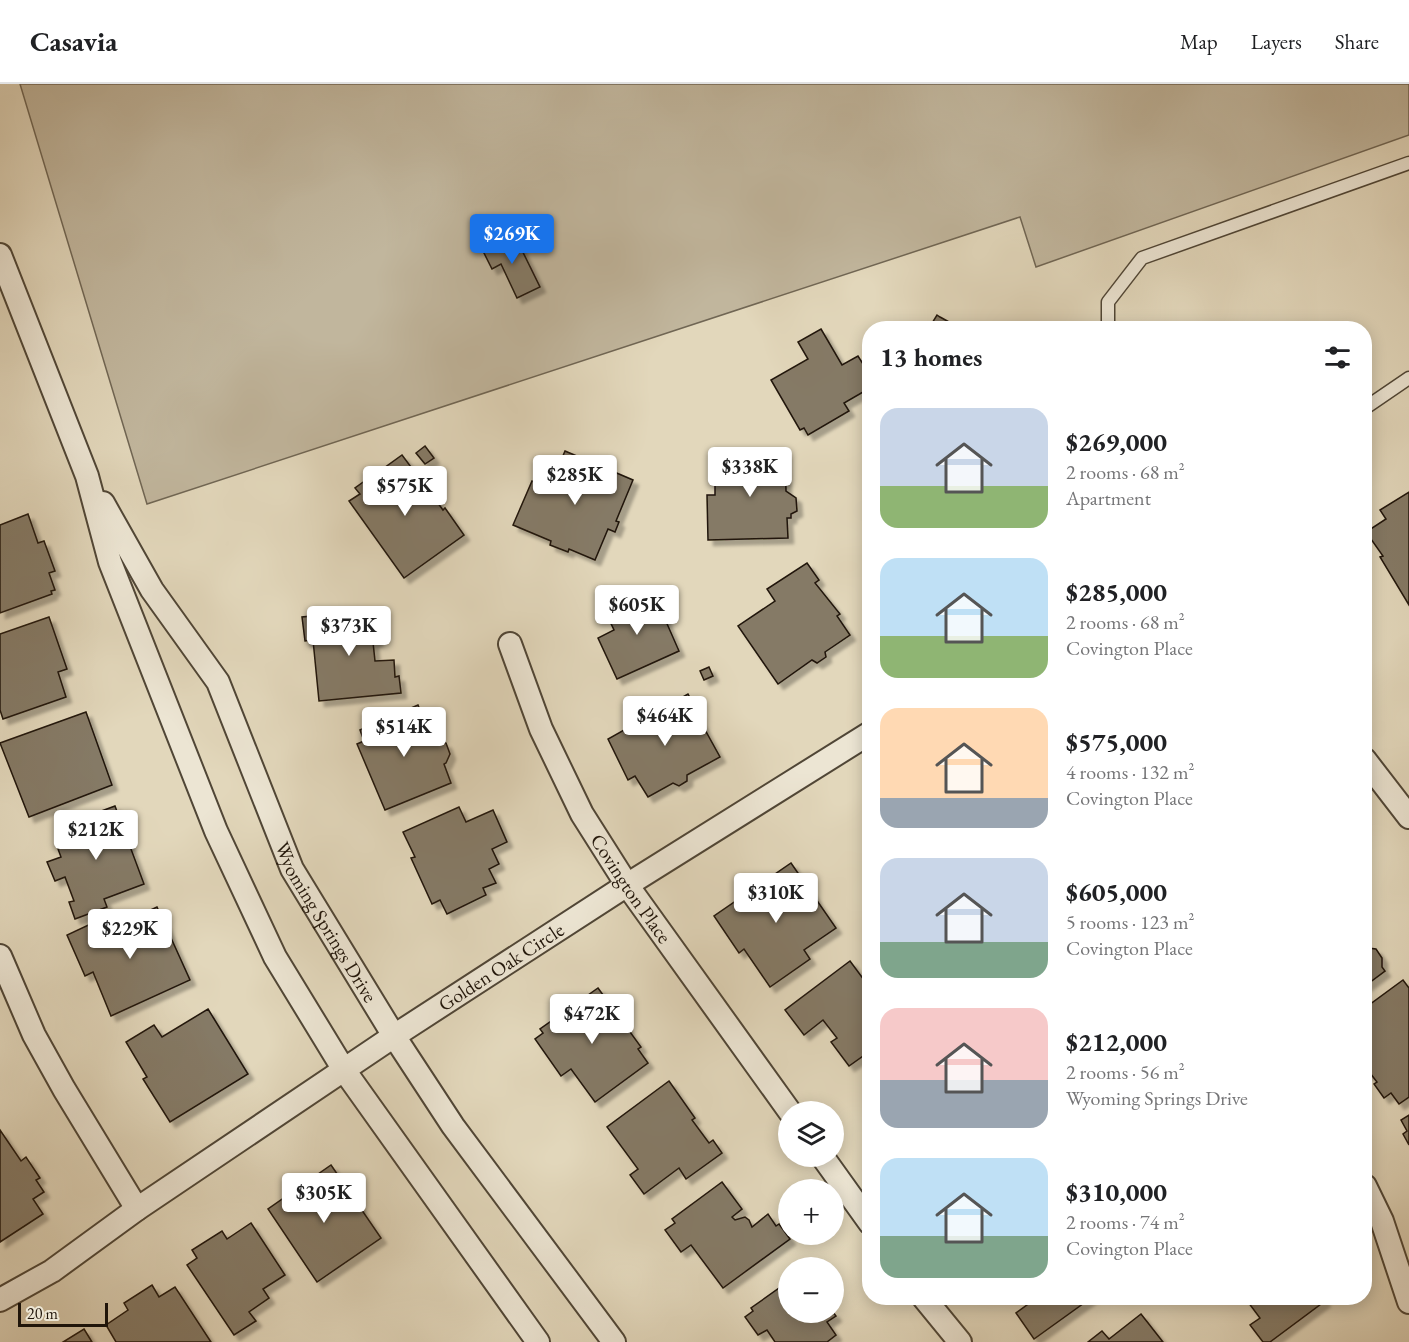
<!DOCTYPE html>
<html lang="en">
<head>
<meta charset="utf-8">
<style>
	:root { --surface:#fff; --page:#f6f6f6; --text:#202124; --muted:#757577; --line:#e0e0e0; --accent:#1a73e8 }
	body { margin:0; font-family:"EB Garamond",serif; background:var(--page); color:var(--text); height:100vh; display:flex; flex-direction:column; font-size:22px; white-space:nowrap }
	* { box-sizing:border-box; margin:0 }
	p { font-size:20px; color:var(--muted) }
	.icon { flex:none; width:33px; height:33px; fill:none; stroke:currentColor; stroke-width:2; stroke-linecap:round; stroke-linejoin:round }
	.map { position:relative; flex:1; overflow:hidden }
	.drawer { position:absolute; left:862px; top:237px; width:510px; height:984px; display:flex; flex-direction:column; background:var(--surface); border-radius:24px; box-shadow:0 3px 15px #0003 }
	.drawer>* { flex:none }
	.buttons { position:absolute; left:778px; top:1017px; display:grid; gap:12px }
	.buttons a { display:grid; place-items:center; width:66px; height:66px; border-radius:50%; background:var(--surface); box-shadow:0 3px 15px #0003; font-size:30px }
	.scale { position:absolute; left:18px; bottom:15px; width:90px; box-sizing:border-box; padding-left:6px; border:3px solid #20150a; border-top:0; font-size:16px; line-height:21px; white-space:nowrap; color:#20150a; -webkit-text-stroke:4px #ece5d3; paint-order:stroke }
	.price { position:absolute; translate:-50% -51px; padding:0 14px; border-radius:6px; background:#fff; color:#222; font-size:20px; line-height:39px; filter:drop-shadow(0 2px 3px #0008) }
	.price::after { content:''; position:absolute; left:50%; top:36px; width:18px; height:14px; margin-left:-9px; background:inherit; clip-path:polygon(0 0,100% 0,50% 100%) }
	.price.selected { background:var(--accent); color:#fff }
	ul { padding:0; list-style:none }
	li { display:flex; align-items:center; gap:18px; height:150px; padding:0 18px }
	li span { display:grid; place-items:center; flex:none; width:168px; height:120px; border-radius:18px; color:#555 }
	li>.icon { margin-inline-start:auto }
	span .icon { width:72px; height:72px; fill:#fffc; stroke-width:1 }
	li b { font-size:26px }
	h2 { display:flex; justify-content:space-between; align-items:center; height:72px; padding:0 18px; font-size:26px }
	header { display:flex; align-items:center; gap:36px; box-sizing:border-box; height:84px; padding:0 30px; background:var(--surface); border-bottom:2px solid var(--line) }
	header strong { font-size:28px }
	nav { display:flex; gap:33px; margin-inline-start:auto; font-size:21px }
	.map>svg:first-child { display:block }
</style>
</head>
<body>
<header>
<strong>Casavia</strong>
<nav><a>Map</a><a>Layers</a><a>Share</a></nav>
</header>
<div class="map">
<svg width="1409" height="1258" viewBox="0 0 1409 1258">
	<defs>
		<filter id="shadow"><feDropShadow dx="5.5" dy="5.5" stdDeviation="1.5" flood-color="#0004"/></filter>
	</defs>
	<rect width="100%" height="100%" fill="#e2d7bb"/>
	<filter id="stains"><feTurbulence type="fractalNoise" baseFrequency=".00333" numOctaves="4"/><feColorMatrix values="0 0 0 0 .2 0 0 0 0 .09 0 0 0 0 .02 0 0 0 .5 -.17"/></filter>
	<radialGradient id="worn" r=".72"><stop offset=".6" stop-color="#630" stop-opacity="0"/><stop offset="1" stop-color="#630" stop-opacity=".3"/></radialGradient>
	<path fill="#c1b69d" stroke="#706654" stroke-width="1.5" d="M 20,0 L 1409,0 L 1409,51 L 1036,183 L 1020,133 L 147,420 Z"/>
	<g fill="#857a66" stroke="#20150a" stroke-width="1.5" filter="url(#shadow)">
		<path d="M 514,150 L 540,203 L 517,214 L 501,180 L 492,185 L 482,165 Z"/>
		<path d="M 937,231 L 940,233 L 960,244 L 929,244 Z"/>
		<path d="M 821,245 L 842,281 L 858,272 L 870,291 L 870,304 L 844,319 L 849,327 L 808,351 L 804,344 L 800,346 L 771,296 L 808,275 L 798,258 Z"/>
		<path d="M 425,362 L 434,374 L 425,380 L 416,369 Z"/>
		<path d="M 565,367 L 633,396 L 616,437 L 619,438 L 615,448 L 608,445 L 595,476 L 569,465 L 568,468 L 550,461 L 551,457 L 513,441 L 532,397 L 549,405 Z"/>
		<path d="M 785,369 L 786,407 L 796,414 L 797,427 L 791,430 L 791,434 L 787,434 L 788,454 L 708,456 L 707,411 L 715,411 L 715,382 L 721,382 L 721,370 Z"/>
		<path d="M 402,371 L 443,426 L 445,424 L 464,451 L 404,494 L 349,417 L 360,410 L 355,404 L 366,396 L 370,403 L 378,398 L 373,392 Z"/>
		<path d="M 1409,408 L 1409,521 L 1380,473 L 1383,472 L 1366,448 L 1386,435 L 1380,426 Z"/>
		<path d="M 28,430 L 38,459 L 44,457 L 55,487 L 49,489 L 55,506 L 51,507 L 52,510 L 0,529 L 0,441 Z"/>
		<path d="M 807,479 L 819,496 L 815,499 L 840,530 L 837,532 L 850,551 L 825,568 L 826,573 L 817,579 L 812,576 L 778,600 L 738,542 L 775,517 L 767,505 Z"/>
		<path d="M 647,508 L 652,519 L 657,517 L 679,567 L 617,595 L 598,554 L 614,546 L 605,527 Z"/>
		<path d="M 374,526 L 377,557 L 373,558 L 375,577 L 394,576 L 395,593 L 399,592 L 401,609 L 319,617 L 313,556 L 305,557 L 302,533 Z"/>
		<path d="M 49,533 L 67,585 L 58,588 L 66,613 L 3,635 L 0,626 L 0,550 Z"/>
		<path d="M 709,583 L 713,592 L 704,596 L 700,587 Z"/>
		<path d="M 688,610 L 700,632 L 698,633 L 720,673 L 687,691 L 687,697 L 679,702 L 673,699 L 648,713 L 635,692 L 628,696 L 608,655 Z"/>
		<path d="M 418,621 L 432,655 L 446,659 L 450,670 L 446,679 L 444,680 L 451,699 L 385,726 L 357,660 L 364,657 L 360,646 Z"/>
		<path d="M 86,628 L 112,701 L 29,733 L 0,659 Z"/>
		<path d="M 115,722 L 144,800 L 104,815 L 107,823 L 75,835 L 69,818 L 74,817 L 65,793 L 55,797 L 47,778 L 61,773 L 58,765 L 65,762 L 58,743 Z"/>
		<path d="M 459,723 L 466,738 L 493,726 L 507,758 L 492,765 L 499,780 L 489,785 L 496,799 L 483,804 L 486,811 L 447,830 L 440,816 L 432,820 L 411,774 L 415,773 L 403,748 Z"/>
		<path d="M 791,779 L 836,844 L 804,866 L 810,875 L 770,903 L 744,865 L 739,869 L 714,832 Z"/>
		<path d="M 157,823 L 190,896 L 111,932 L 93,888 L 85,892 L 67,851 L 97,837 L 103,848 Z"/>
		<path d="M 1365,860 L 1368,864 L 1376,865 L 1382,874 L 1382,883 L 1385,887 L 1365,902 Z"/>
		<path d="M 850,877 L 870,904 L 870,967 L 849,982 L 831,958 L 837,954 L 823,936 L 804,951 L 785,926 Z"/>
		<path d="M 1403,896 L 1409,904 L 1409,1013 L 1399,1020 L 1391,1009 L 1384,1014 L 1374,1000 L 1377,998 L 1370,989 L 1368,991 L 1365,988 L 1365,924 Z"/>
		<path d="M 598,904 L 641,963 L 638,965 L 648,979 L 595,1018 L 571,985 L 561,992 L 535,955 L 543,949 L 540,945 Z"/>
		<path d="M 208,925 L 248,990 L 170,1038 L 143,995 L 147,993 L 126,958 L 154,941 L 162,953 Z"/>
		<path d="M 669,997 L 695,1034 L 692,1036 L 709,1059 L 713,1056 L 722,1069 L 686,1095 L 679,1084 L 644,1110 L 630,1091 L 638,1085 L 607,1043 Z"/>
		<path d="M 1409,1031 L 1409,1061 L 1403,1050 L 1407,1047 L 1401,1036 Z"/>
		<path d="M 0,1046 L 21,1077 L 26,1073 L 40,1094 L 36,1096 L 44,1108 L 33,1115 L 43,1130 L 0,1158 Z"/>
		<path d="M 331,1081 L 381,1154 L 317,1198 L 268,1125 Z"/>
		<path d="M 722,1098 L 742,1125 L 732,1133 L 735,1136 L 745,1133 L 749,1136 L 752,1143 L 768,1130 L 776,1142 L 779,1140 L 790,1155 L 723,1204 L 691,1161 L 681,1168 L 665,1146 L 675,1139 L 672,1135 Z"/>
		<path d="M 251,1139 L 285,1191 L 263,1205 L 269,1214 L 249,1228 L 256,1237 L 234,1251 L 187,1181 L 197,1174 L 192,1166 L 222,1147 L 227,1155 Z"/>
		<path d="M 789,1197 L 789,1228 L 833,1228 L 836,1232 L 827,1238 L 836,1251 L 827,1258 L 775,1258 L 767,1246 L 758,1251 L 745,1233 L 753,1227 L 751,1224 Z"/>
		<path d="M 152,1201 L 159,1213 L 175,1203 L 211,1258 L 116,1258 L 106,1241 L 128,1226 L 124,1219 Z"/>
		<path d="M 1033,1214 L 1091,1214 L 1034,1255 L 1016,1229 L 1035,1215 Z"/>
		<path d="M 1245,1214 L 1323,1214 L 1325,1217 L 1270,1258 L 1263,1258 L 1250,1241 L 1260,1234 Z"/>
		<path d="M 1141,1230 L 1163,1258 L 1088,1258 L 1102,1247 L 1109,1255 Z"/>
		<path d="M 84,1245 L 92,1258 L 63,1258 Z"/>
	</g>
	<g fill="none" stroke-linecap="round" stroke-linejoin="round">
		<g stroke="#504636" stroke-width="15">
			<g id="lane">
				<path d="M 1108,244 L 1108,218 L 1142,174 L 1409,79"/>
				<path d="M 1365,324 L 1409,294"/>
			</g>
		</g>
		<g stroke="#504636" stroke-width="26">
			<g id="street">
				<path d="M 0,171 L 87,392 L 110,478 L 216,747 L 275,873 L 344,986 L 538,1258"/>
				<path id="s1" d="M 103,419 L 152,506 L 218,598 L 292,785 L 394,952 L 453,1042 L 614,1258"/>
				<path id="s2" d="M 510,560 L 541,645 L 582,730 L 627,801 L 790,1028"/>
				<path d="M 1365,676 L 1409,733"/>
				<path d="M 0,872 L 34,951 L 64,1005 L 137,1125"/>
				<path d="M 822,1072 L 870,1139"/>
				<path d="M 1365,1102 L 1382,1137 L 1409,1218"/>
				<path d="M 924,1214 L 960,1258"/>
				<path id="s3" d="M 0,1216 L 52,1187 L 137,1125 L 394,952 L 627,801 L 870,649"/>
			</g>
		</g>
		<use href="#lane" stroke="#ece5d3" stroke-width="12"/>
		<use href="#street" stroke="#ece5d3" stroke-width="22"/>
	</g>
	<g text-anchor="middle" stroke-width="4.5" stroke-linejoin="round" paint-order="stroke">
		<g font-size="20" fill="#20150a" stroke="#ece5d3">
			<text dy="7" stroke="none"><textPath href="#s2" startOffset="274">Covington Place</textPath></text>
			<text dy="7" stroke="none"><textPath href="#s1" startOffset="477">Wyoming Springs Drive</textPath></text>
			<text dy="7" stroke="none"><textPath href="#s3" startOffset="602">Golden Oak Circle</textPath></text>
		</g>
	</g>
	<rect width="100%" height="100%" filter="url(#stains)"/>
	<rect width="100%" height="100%" fill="url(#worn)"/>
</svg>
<div class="buttons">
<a><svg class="icon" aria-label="layers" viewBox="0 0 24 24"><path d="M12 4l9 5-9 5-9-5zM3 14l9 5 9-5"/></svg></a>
<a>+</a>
<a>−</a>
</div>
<div class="scale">20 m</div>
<b class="price selected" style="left:512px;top:181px">$269K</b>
<b class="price" style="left:750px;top:414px">$338K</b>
<b class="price" style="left:575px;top:422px">$285K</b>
<b class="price" style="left:405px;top:433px">$575K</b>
<b class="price" style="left:637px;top:552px">$605K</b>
<b class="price" style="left:349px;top:573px">$373K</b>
<b class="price" style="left:665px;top:663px">$464K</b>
<b class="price" style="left:404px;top:674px">$514K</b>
<b class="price" style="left:96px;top:777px">$212K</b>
<b class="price" style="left:776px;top:840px">$310K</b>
<b class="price" style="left:130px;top:876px">$229K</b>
<b class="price" style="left:592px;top:961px">$472K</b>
<b class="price" style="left:324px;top:1140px">$305K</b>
<section class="drawer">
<h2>13 homes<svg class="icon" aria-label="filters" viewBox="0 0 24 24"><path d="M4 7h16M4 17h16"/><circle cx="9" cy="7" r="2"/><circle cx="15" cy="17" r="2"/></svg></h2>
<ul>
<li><span style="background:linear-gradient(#c9d6e8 65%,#8fb573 0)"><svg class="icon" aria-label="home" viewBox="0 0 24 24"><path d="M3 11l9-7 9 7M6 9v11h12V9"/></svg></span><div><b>$269,000</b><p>2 rooms · 68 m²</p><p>Apartment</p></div></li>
<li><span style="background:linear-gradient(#bfe0f5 65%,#8fb573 0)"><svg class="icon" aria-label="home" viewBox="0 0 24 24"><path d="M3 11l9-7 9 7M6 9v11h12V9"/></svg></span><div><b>$285,000</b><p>2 rooms · 68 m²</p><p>Covington Place</p></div></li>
<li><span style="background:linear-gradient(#ffd9b3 75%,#9aa5b1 0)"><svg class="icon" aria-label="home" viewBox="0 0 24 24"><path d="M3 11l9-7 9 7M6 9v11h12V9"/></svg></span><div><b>$575,000</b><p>4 rooms · 132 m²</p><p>Covington Place</p></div></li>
<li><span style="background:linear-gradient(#c9d6e8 70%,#7fa58c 0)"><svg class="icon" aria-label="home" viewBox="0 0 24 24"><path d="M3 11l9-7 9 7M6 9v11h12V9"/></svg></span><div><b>$605,000</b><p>5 rooms · 123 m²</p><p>Covington Place</p></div></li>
<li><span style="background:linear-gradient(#f6c9c9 60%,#9aa5b1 0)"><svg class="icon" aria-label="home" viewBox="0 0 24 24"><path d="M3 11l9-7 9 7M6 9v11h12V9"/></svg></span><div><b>$212,000</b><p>2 rooms · 56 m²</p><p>Wyoming Springs Drive</p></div></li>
<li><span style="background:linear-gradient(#bfe0f5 65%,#7fa58c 0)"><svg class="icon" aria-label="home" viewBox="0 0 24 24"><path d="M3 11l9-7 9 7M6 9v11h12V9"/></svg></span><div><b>$310,000</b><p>2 rooms · 74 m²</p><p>Covington Place</p></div></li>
</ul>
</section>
</div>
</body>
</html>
